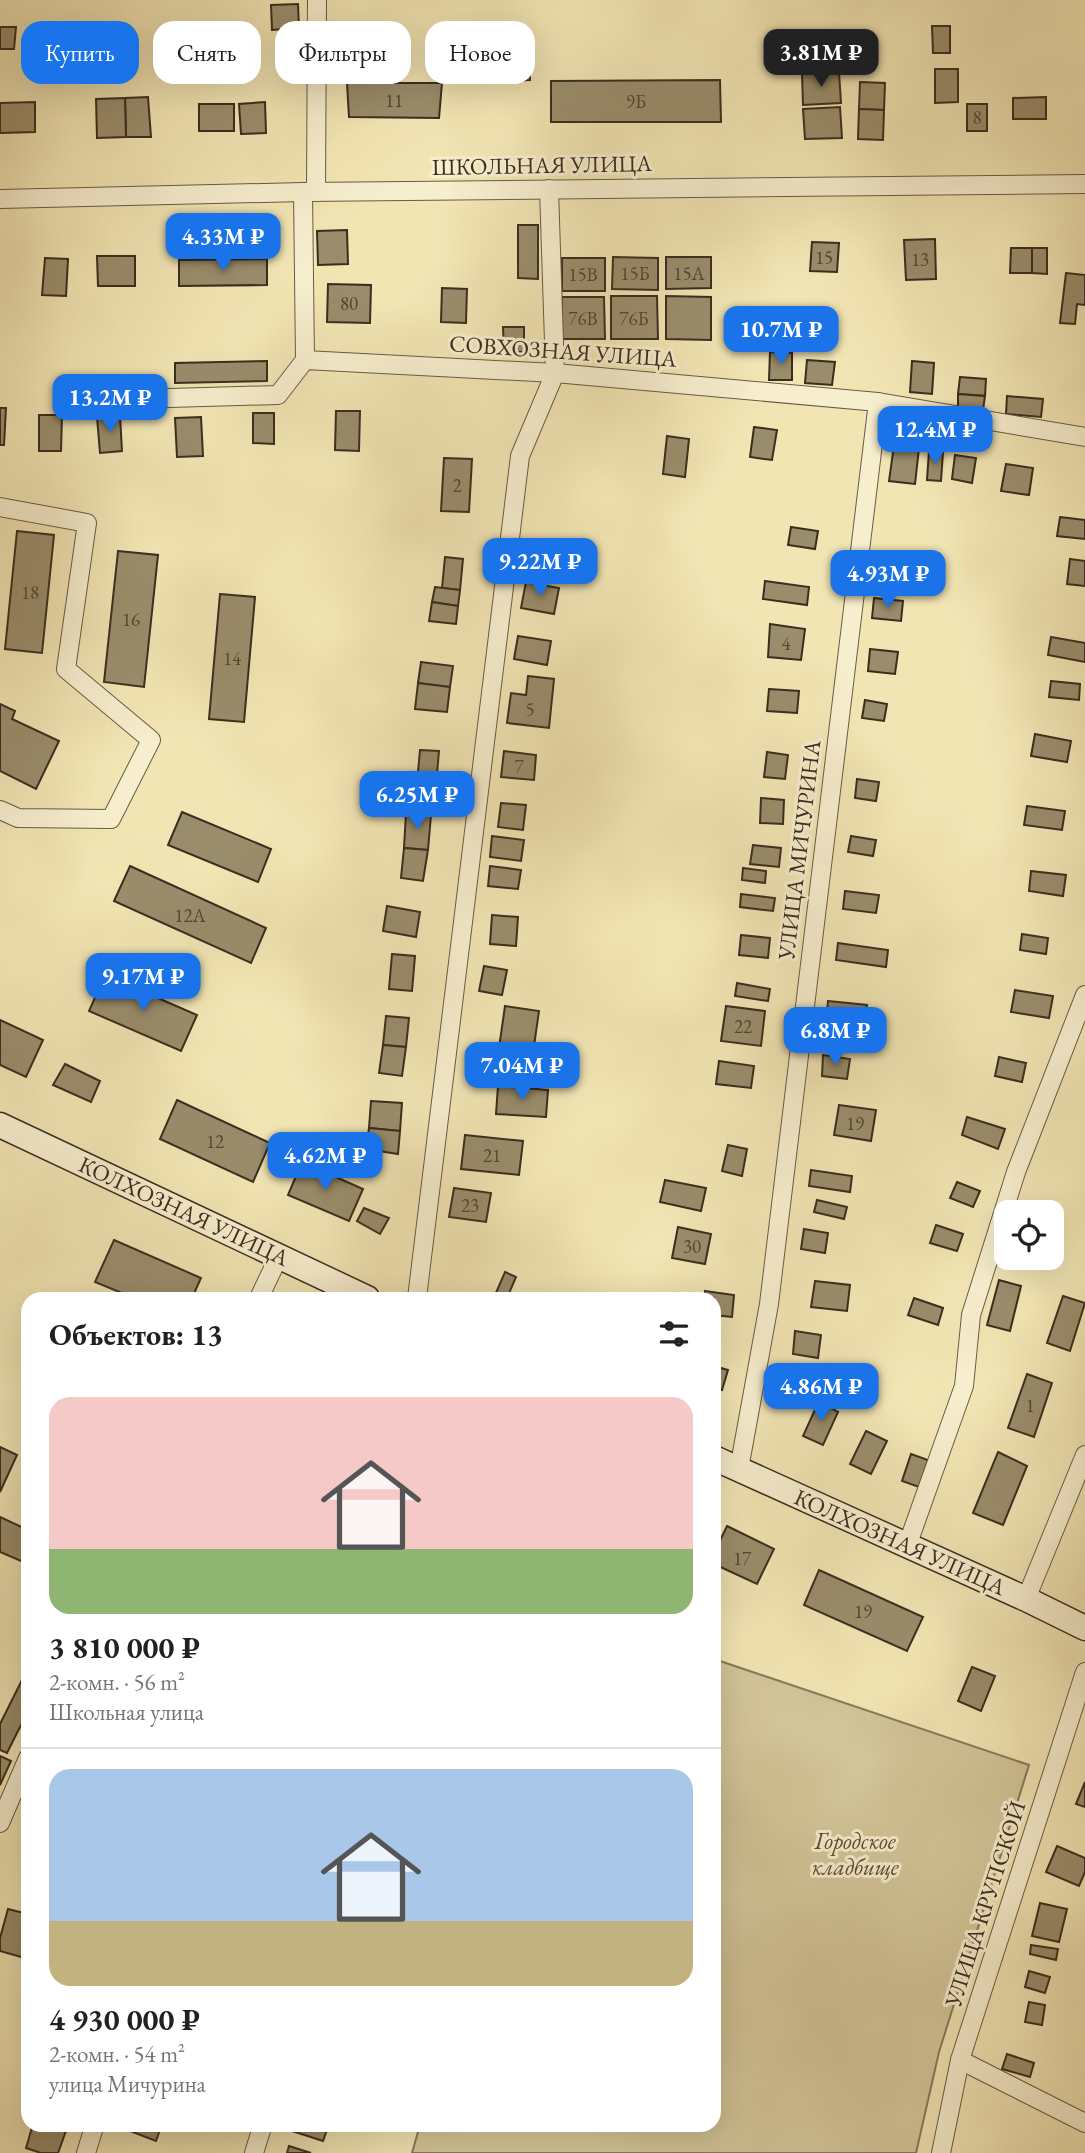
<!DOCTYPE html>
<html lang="ru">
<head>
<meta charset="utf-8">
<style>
	:root { --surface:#fff; --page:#f2f2f2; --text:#202124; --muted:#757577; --line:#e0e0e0; --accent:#1a73e8 }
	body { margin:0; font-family:"EB Garamond",serif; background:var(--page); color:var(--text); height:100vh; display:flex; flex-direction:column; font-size:26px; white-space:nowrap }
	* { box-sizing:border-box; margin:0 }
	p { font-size:23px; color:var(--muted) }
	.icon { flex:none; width:38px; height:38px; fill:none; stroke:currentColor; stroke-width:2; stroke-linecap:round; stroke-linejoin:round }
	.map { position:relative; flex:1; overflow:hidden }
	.details { position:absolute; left:21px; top:1292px; width:700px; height:840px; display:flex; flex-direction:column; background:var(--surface); border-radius:21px; box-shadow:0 7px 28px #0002 }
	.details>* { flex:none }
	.top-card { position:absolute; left:21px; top:21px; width:700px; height:63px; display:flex; gap:14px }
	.tools { position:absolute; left:994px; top:1200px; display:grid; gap:14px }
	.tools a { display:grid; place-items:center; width:70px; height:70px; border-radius:14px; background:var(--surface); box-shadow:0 7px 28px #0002; font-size:35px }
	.price { position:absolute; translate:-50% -60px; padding:0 16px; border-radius:14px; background:var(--accent); color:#fff; font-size:23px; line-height:46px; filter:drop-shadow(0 2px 4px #0008) }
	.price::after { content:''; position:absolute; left:50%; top:42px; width:21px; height:16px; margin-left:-10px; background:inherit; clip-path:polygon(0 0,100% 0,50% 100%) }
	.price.current { background:#222; color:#fff }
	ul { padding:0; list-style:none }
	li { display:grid; align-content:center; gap:14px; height:371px; padding:0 28px }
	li+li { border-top:2px solid var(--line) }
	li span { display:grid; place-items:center; height:217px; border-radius:21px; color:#555 }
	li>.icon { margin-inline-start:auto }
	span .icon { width:126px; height:126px; fill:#fffc; stroke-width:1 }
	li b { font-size:30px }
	h2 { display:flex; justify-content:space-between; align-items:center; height:84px; padding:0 28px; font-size:30px }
	.chip { padding:0 24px; border-radius:21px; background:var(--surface); box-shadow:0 7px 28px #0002; font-size:24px; line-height:63px }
	.chip.current { background:var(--accent); color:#fff }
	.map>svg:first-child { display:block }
</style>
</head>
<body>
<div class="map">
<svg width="1085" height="2153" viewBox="0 0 1085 2153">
	<rect width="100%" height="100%" fill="#f2e5b4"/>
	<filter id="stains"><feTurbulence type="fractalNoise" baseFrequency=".00286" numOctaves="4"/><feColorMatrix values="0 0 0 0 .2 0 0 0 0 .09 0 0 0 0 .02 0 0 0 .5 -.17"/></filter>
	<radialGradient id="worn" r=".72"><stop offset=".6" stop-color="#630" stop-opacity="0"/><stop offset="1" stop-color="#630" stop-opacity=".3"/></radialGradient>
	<path fill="#d3c69a" stroke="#877a5c" stroke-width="2" d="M 714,1659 L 1029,1765 L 939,2052 L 916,2153 L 412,2153 L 420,2125 L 714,2124 Z"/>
	<g fill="#9a8d6c" stroke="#3b2d1e" stroke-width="2">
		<path d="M 298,4 L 299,28 L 272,30 L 271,5 Z"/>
		<path d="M 932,26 L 950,26 L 950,53 L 933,53 Z"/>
		<path d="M 0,27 L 16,27 L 14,49 L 0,49 Z"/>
		<path d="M 529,41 L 530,80 L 442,83 L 440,43 Z"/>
		<path d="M 935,69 L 958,69 L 958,102 L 935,103 Z"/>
		<path d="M 839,72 L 841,103 L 803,105 L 802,74 Z"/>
		<path d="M 720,80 L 721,122 L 551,122 L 551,81 Z"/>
		<path d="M 860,82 L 885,83 L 884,110 L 859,109 Z"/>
		<path d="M 347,83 L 442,83 L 439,118 L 349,117 Z"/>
		<path d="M 148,97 L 151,137 L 126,137 L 125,98 Z"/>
		<path d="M 1046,97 L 1046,119 L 1013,119 L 1013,98 Z"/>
		<path d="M 125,98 L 126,137 L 97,138 L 96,99 Z"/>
		<path d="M 35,102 L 35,132 L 0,133 L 0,103 Z"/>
		<path d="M 265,102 L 266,133 L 241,134 L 239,104 Z"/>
		<rect x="199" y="104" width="35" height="27"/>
		<rect x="967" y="104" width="20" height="27"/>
		<path d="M 840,107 L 842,138 L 805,139 L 803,109 Z"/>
		<path d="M 859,109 L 884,110 L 883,140 L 858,139 Z"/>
		<path d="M 518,225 L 538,225 L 538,279 L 518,278 Z"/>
		<path d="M 347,230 L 348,264 L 318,265 L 317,231 Z"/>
		<path d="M 935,239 L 936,279 L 906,280 L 904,240 Z"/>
		<path d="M 812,242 L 839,243 L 837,272 L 810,271 Z"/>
		<path d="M 1011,248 L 1032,248 L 1032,273 L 1010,273 Z"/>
		<path d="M 1032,248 L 1047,248 L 1047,274 L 1032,273 Z"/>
		<path d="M 97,256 L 135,256 L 135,286 L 98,286 Z"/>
		<path d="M 613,257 L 658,258 L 658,290 L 612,289 Z"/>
		<path d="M 666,257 L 711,257 L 711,288 L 666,289 Z"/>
		<path d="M 45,258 L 68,259 L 66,296 L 42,295 Z"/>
		<rect x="562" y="258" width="43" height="33"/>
		<path d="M 267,259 L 267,285 L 179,286 L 179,260 Z"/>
		<path d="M 1066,273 L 1085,275 L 1085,305 L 1077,304 L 1075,324 L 1060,323 Z"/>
		<path d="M 328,284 L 371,285 L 370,323 L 327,322 Z"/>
		<path d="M 442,288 L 467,289 L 466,323 L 441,322 Z"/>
		<path d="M 611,296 L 657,296 L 658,339 L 611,339 Z"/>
		<path d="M 666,296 L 711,297 L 711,340 L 666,339 Z"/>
		<path d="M 562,297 L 604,297 L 605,339 L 562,339 Z"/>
		<path d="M 503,327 L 524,327 L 524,352 L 504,352 Z"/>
		<path d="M 770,352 L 792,353 L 792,380 L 769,380 Z"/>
		<path d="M 807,360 L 835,362 L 832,385 L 805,383 Z"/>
		<path d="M 267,361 L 267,381 L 175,383 L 175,363 Z"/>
		<path d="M 912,361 L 934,363 L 932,394 L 910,392 Z"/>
		<path d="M 960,377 L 986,379 L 985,396 L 958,394 Z"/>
		<path d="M 958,394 L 985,396 L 983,410 L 958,408 Z"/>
		<path d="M 1007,396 L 1043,399 L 1041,417 L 1006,414 Z"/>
		<path d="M 0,408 L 6,408 L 4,445 L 0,445 Z"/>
		<path d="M 336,411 L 360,411 L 359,451 L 335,450 Z"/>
		<path d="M 253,413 L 274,413 L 274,444 L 253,443 Z"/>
		<path d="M 39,415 L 62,415 L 61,451 L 39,451 Z"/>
		<path d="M 120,416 L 122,451 L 100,453 L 97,417 Z"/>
		<path d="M 201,417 L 203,456 L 177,457 L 175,418 Z"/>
		<path d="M 754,427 L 777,430 L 772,460 L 750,457 Z"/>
		<path d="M 667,436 L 689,439 L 685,477 L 663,474 Z"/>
		<path d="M 894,445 L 919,448 L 915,484 L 889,481 Z"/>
		<path d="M 929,451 L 943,452 L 941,481 L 927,480 Z"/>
		<path d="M 955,455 L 976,458 L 972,483 L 952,479 Z"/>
		<path d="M 444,458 L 472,459 L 469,512 L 441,511 Z"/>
		<path d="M 1006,464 L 1033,468 L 1029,495 L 1001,491 Z"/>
		<path d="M 1060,517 L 1085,520 L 1085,539 L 1057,536 Z"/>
		<path d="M 791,527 L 818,531 L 815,549 L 788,545 Z"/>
		<path d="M 17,531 L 54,535 L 42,653 L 5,649 Z"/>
		<path d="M 118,551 L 158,555 L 144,687 L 104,682 Z"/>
		<path d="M 445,557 L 463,559 L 460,590 L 442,588 Z"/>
		<path d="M 1070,559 L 1085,561 L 1085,586 L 1067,584 Z"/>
		<path d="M 765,581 L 809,587 L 807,605 L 763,599 Z"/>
		<path d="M 526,582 L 559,588 L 554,614 L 521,608 Z"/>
		<path d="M 435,587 L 460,590 L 458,606 L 432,602 Z"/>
		<path d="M 220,594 L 255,597 L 244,722 L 209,719 Z"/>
		<path d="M 874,598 L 903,601 L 901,621 L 872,618 Z"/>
		<path d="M 432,602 L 458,606 L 456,624 L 429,621 Z"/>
		<path d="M 770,624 L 805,629 L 801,660 L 768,657 Z"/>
		<path d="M 518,636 L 551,641 L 547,665 L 514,659 Z"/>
		<path d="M 1051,637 L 1085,643 L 1085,662 L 1048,655 Z"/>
		<path d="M 870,649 L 898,652 L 895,674 L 868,671 Z"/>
		<path d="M 421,662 L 453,666 L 450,687 L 418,683 Z"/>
		<path d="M 528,676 L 554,679 L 549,728 L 507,723 L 511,693 L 526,695 Z"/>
		<path d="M 1051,681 L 1080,684 L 1079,700 L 1049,697 Z"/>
		<path d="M 418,683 L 450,687 L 447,712 L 415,709 Z"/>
		<path d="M 769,689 L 799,691 L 797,713 L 767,711 Z"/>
		<path d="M 865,700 L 887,704 L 884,721 L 862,718 Z"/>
		<path d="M 0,704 L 15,711 L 12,719 L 59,741 L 36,789 L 0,771 Z"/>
		<path d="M 1035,734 L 1071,741 L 1067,762 L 1031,756 Z"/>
		<path d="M 420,750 L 439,751 L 437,774 L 418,772 Z"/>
		<path d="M 504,751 L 536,755 L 534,780 L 501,777 Z"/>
		<path d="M 767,752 L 788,755 L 785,779 L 764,777 Z"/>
		<path d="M 418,772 L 437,774 L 435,797 L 416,795 Z"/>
		<path d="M 857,779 L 879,782 L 876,801 L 855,798 Z"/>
		<path d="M 761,798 L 784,800 L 783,824 L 760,823 Z"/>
		<path d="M 501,803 L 526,805 L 523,830 L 498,827 Z"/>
		<path d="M 1027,806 L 1065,811 L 1062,830 L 1024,825 Z"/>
		<path d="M 182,812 L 271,849 L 258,882 L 168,845 Z"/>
		<path d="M 406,813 L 431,815 L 428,850 L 404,848 Z"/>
		<path d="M 492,836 L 524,840 L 521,861 L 490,857 Z"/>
		<path d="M 851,836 L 876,840 L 873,856 L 848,852 Z"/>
		<path d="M 753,845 L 781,848 L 779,867 L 750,864 Z"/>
		<path d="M 404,848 L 428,850 L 423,881 L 401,878 Z"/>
		<path d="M 130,866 L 266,928 L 251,963 L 114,901 Z"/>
		<path d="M 490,866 L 521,870 L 518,889 L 488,886 Z"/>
		<path d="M 743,868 L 766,871 L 765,883 L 742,880 Z"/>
		<path d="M 1031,871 L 1066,875 L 1063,896 L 1029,891 Z"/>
		<path d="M 845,891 L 879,895 L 876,913 L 843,909 Z"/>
		<path d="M 741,894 L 775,898 L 773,911 L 740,907 Z"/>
		<path d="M 387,906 L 420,912 L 416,937 L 383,931 Z"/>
		<path d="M 492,915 L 518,917 L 516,946 L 490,944 Z"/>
		<path d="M 1022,934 L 1048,938 L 1046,954 L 1020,950 Z"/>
		<path d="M 741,935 L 770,938 L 768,958 L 739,955 Z"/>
		<path d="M 838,943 L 888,950 L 886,967 L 836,960 Z"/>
		<path d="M 392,954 L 415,956 L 412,991 L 389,989 Z"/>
		<path d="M 484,966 L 507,970 L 502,995 L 479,991 Z"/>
		<path d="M 105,975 L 197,1015 L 181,1051 L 89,1011 Z"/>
		<path d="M 737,983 L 770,989 L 768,1001 L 735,996 Z"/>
		<path d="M 1015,990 L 1053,996 L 1049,1018 L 1011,1012 Z"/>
		<path d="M 828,1001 L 867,1005 L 864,1027 L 826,1022 Z"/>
		<path d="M 505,1006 L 539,1011 L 532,1060 L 498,1055 Z"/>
		<path d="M 726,1006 L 765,1011 L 761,1046 L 721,1041 Z"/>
		<path d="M 386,1016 L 409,1018 L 406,1047 L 383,1045 Z"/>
		<path d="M 0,1020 L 43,1040 L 26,1077 L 0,1065 Z"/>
		<path d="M 383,1045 L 406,1047 L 402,1076 L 379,1073 Z"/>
		<path d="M 823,1055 L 850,1059 L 847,1079 L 822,1076 Z"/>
		<path d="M 999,1057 L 1026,1063 L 1022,1082 L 995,1076 Z"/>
		<path d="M 719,1061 L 754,1066 L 751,1088 L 716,1084 Z"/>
		<path d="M 65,1064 L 100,1081 L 91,1102 L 53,1085 Z"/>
		<path d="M 498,1086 L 548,1090 L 546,1117 L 496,1114 Z"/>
		<path d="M 177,1100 L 270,1143 L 253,1182 L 160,1139 Z"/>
		<path d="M 371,1101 L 402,1103 L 400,1131 L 369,1128 Z"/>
		<path d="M 839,1105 L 876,1110 L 871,1141 L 834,1135 Z"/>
		<path d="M 967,1117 L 1005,1129 L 998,1149 L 962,1135 Z"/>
		<path d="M 369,1128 L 400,1131 L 398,1154 L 366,1149 Z"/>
		<path d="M 465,1135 L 523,1141 L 519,1175 L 461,1169 Z"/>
		<path d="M 728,1145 L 747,1149 L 742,1176 L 722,1171 Z"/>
		<path d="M 302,1162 L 363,1189 L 349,1221 L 288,1195 Z"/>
		<path d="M 811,1170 L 852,1176 L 850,1192 L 809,1186 Z"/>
		<path d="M 665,1180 L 706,1188 L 701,1211 L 660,1202 Z"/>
		<path d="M 957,1182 L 980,1191 L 973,1207 L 950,1198 Z"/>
		<path d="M 454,1188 L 491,1193 L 486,1222 L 449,1217 Z"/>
		<path d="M 817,1200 L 847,1207 L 844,1219 L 814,1212 Z"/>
		<path d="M 364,1208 L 389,1218 L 380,1234 L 357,1221 Z"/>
		<path d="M 936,1225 L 963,1234 L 957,1251 L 930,1243 Z"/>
		<path d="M 678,1227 L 711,1234 L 705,1264 L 672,1258 Z"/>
		<path d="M 804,1229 L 828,1233 L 825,1253 L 801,1249 Z"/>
		<path d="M 114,1240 L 201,1278 L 192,1298 L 134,1298 L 95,1282 Z"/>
		<path d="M 505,1272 L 516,1277 L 507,1298 L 495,1295 Z"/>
		<path d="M 999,1280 L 1021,1286 L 1010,1331 L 987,1325 Z"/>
		<path d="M 815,1281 L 850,1285 L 847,1311 L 811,1307 Z"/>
		<path d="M 705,1291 L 734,1295 L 732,1317 L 714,1315 L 714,1298 L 705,1298 Z"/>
		<path d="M 1063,1296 L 1085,1303 L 1070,1351 L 1047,1343 Z"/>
		<path d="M 914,1298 L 943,1308 L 938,1325 L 908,1315 Z"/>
		<path d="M 795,1331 L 821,1335 L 818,1358 L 793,1354 Z"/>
		<path d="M 714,1366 L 728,1370 L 722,1390 L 714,1388 Z"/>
		<path d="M 1027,1374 L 1052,1383 L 1034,1437 L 1008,1428 Z"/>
		<path d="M 819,1401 L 838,1412 L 823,1445 L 803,1436 Z"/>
		<path d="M 866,1431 L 887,1441 L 871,1474 L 850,1464 Z"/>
		<path d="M 0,1447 L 17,1455 L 0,1492 Z"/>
		<path d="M 998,1452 L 1027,1466 L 1003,1525 L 973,1513 Z"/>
		<path d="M 911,1454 L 928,1460 L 919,1487 L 902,1481 Z"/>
		<path d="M 0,1517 L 28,1530 L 28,1547 L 21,1561 L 0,1552 Z"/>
		<path d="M 727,1526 L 774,1549 L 757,1584 L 714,1564 L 714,1553 Z"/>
		<path d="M 819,1570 L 923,1617 L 907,1651 L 804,1605 Z"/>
		<path d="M 972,1667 L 995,1676 L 981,1711 L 958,1701 Z"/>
		<path d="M 28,1668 L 28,1711 L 7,1753 L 0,1750 L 0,1724 Z"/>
		<path d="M 0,1756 L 11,1761 L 0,1785 Z"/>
		<path d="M 1085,1782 L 1085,1807 L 1076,1804 Z"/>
		<path d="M 1057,1846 L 1085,1858 L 1085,1872 L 1079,1886 L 1046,1872 Z"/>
		<path d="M 1040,1903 L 1067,1909 L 1059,1942 L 1032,1936 Z"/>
		<path d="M 8,1909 L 28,1914 L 28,1959 L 0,1951 L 0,1938 Z"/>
		<path d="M 1031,1945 L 1058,1949 L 1056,1960 L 1030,1954 Z"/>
		<path d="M 1029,1971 L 1050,1977 L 1045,1993 L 1025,1987 Z"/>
		<path d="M 1029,2002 L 1045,2005 L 1042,2025 L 1025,2022 Z"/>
		<path d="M 1007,2054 L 1034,2063 L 1030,2077 L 1002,2069 Z"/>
		<path d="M 33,2124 L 56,2124 L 67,2128 L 58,2153 L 41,2153 L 26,2148 Z"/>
		<path d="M 123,2124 L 162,2124 L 156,2141 L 122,2128 Z"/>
		<path d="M 291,2124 L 329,2124 L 323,2141 L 289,2130 Z"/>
		<path d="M 289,2146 L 311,2153 L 287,2153 Z"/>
	</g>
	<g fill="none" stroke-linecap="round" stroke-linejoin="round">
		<g stroke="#695b44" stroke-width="20">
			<g id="minor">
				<path d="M 303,192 L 305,360"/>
				<path d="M 316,192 L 317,0"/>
				<path d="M 0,199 L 303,192 L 1085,184"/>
				<path d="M 135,399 L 278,395 L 305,360 L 555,373 L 878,402 L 1085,437"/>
				<path d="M 0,507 L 87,523 L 66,669 L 151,740 L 111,819 L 18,818 L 0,810"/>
				<path d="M 259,1298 L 279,1256"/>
				<path d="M 417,1298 L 520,456 L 555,373 L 549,189"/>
				<path d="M 739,1469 L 769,1304 L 878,402"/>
				<path d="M 907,1546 L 964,1386 L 971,1315 L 1016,1172 L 1085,995"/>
				<path d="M 1026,1599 L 1085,1455"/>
				<path d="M 0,1823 L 28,1758"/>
				<path d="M 960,2060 L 1085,2123"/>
				<path d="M 86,2153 L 95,2124"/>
				<path d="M 254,2153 L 263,2124"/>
				<path d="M 941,2153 L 960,2060 L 1085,1672"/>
			</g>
		</g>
		<g stroke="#3b2d1e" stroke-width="27">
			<g id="secondary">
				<path d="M 0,1125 L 367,1298"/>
				<path d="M 714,1458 L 1026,1599 L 1085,1628"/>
			</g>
		</g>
		<use href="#minor" stroke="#f7eece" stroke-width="18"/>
		<use href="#secondary" stroke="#f7eece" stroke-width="24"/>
	</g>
	<g text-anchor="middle" stroke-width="6" stroke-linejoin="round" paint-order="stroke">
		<g font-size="19" fill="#534532">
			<text x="394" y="107">11</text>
			<text x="636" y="108">9Б</text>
			<text x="977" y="124">8</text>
			<text x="824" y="264">15</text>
			<text x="920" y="266">13</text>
			<text x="635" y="280">15Б</text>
			<text x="689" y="280">15А</text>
			<text x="583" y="281">15В</text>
			<text x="349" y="310">80</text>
			<text x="583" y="325">76В</text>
			<text x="634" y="325">76Б</text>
			<text x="457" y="492">2</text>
			<text x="30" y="599">18</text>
			<text x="131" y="626">16</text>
			<text x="786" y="650">4</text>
			<text x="232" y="665">14</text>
			<text x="530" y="716">5</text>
			<text x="519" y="773">7</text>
			<text x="190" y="922">12А</text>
			<text x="743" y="1033">22</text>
			<text x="855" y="1130">19</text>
			<text x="215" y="1148">12</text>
			<text x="492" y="1162">21</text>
			<text x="470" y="1212">23</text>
			<text x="692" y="1253">30</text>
			<text x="1030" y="1412">1</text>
			<text x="742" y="1565">17</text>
			<text x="863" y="1618">19</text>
		</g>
		<g font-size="23" fill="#3b2d1e" stroke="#f7eece">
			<text transform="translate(542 165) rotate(-1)" y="8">ШКОЛЬНАЯ УЛИЦА</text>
			<text transform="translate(563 351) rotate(4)" y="8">СОВХОЗНАЯ УЛИЦА</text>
			<text transform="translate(799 850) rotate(-83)" y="8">УЛИЦА МИЧУРИНА</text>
			<text transform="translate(184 1211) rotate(25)" y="8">КОЛХОЗНАЯ УЛИЦА</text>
			<text transform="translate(900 1542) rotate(24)" y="8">КОЛХОЗНАЯ УЛИЦА</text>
			<text transform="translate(985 1904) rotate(-72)" y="8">УЛИЦА КРУПСКОЙ</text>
		</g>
		<g font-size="23" font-style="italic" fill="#594c37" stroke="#f7eece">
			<text x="855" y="1849">Городское<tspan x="855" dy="26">кладбище</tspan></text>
		</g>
	</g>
	<rect width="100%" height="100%" filter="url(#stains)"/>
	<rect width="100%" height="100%" fill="url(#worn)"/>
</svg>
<div class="tools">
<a><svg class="icon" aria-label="locate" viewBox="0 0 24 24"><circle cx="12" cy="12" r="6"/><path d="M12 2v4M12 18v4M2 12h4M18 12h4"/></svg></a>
</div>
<b class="price current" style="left:821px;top:89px">3.81M ₽</b>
<b class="price" style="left:223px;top:273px">4.33M ₽</b>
<b class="price" style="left:781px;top:366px">10.7M ₽</b>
<b class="price" style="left:110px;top:434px">13.2M ₽</b>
<b class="price" style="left:935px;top:466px">12.4M ₽</b>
<b class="price" style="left:540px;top:598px">9.22M ₽</b>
<b class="price" style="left:888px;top:610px">4.93M ₽</b>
<b class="price" style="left:417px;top:831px">6.25M ₽</b>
<b class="price" style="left:143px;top:1013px">9.17M ₽</b>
<b class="price" style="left:835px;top:1067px">6.8M ₽</b>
<b class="price" style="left:522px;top:1102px">7.04M ₽</b>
<b class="price" style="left:325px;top:1192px">4.62M ₽</b>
<b class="price" style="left:821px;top:1423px">4.86M ₽</b>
<div class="top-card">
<a class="chip current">Купить</a>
<a class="chip">Снять</a>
<a class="chip">Фильтры</a>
<a class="chip">Новое</a>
</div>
<section class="details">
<h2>Объектов: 13<svg class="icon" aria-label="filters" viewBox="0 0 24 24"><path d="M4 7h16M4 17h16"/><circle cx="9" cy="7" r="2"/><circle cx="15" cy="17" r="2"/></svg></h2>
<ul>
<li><span style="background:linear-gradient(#f6c9c9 70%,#8fb573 0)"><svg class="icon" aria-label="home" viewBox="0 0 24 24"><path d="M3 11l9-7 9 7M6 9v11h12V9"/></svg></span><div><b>3 810 000 ₽</b><p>2-комн. · 56 m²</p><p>Школьная улица</p></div></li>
<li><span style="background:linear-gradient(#a9c7e8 70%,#c2b280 0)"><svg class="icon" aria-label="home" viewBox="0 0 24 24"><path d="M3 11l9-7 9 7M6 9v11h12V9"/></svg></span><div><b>4 930 000 ₽</b><p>2-комн. · 54 m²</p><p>улица Мичурина</p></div></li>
</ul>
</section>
</div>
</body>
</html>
